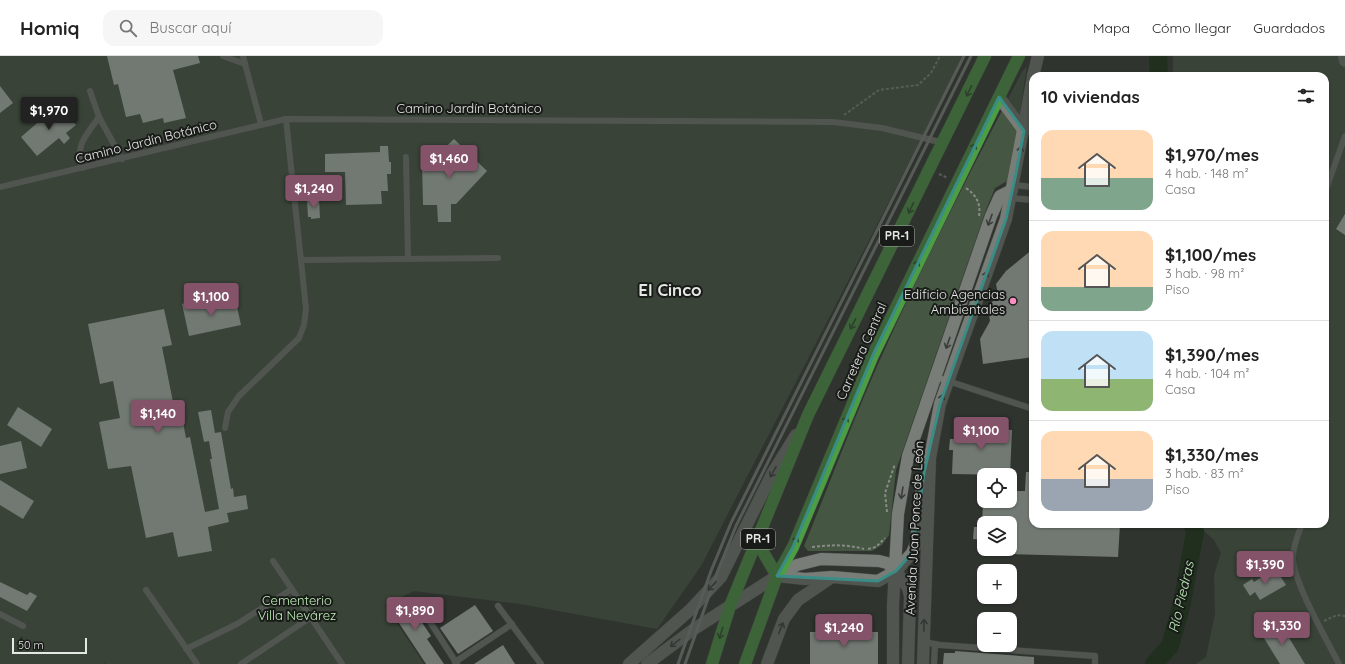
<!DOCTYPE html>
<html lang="es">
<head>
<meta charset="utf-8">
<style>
	:root { --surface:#fff; --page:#f6f6f6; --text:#222; --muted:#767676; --line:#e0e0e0; --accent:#84536a }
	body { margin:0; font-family:Quicksand,sans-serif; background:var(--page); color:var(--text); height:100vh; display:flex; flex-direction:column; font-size:15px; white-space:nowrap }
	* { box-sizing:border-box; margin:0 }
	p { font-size:13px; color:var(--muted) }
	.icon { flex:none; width:22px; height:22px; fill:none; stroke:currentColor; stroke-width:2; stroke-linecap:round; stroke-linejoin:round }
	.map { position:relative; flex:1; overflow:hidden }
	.side { position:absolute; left:1029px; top:16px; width:300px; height:456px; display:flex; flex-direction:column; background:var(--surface); border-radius:12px; box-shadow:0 1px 3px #0004 }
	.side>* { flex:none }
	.buttons { position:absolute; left:977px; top:412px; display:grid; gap:8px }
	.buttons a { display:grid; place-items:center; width:40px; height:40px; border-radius:8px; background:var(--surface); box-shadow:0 1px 3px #0004; font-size:20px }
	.scale { position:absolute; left:12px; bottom:10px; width:75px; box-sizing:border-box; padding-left:4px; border:2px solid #e5e8e5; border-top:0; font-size:11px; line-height:14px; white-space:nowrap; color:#e5e8e5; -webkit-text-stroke:3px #191b19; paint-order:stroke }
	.price { position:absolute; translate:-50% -34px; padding:0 9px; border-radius:4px; background:var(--accent); color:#fff; font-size:13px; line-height:26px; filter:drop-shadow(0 1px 2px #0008) }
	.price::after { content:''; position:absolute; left:50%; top:24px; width:12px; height:9px; margin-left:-6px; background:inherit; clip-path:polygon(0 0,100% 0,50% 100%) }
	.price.selected { background:#222; color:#fff }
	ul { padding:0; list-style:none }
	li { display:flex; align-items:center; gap:12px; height:100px; padding:0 12px }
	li+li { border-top:1px solid var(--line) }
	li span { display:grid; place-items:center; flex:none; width:112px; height:80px; border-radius:12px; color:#555 }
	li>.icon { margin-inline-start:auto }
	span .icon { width:48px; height:48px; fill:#fffc; stroke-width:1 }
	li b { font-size:17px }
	h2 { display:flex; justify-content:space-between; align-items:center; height:48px; padding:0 12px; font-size:17px }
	header { display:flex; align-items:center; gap:24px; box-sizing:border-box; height:56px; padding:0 20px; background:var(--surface); border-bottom:1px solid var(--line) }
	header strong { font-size:19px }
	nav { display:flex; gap:22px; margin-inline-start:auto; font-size:14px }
	.search { width:280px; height:36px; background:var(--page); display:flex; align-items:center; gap:10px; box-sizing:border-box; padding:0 14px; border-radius:12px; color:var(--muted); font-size:15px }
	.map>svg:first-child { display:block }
</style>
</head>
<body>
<header>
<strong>Homiq</strong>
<div class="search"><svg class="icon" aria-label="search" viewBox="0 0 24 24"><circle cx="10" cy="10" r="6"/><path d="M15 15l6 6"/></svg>Buscar aquí</div>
<nav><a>Mapa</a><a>Cómo llegar</a><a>Guardados</a></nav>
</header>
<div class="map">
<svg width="1345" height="608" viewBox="0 0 1345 608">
	<rect width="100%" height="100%" fill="#30342f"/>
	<g fill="#455642">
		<path d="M 0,0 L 964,0 L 701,510 L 657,573 L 520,548 L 414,535 L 385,549 L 424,608 L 105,608 L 105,606 L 104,608 L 0,608 Z"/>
		<path d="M 1173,0 L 1345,0 L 1345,608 L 1196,608 L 1206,601 L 1215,558 L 1214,519 L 1221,497 L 1214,484 L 1196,468 L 1325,468 L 1325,20 L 1173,20 Z"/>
		<path d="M 1027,10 L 1009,124 L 995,132 L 986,154 L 896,414 L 889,479 L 882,489 L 872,495 L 808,495 L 804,490 C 832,422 857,353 888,286 C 929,195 976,105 1022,16 Z"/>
	</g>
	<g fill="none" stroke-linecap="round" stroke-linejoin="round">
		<g stroke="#0e280b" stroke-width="18">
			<path d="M 1158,0 L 1159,20"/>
			<path d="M 1154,608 L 1170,590 L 1182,547 L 1195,476 L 1192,468"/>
		</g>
	</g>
	<g fill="#c4c9c4">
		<path d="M 107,0 L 198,0 L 200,7 L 173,14 L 186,62 L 164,67 L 163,62 L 143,67 L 140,58 L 126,61 L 118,28 L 114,29 Z"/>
		<path d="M 0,30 L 13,47 L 0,57 Z"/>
		<path d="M 58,49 L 76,69 L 66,77 L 70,82 L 64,88 L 59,82 L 37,100 L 21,81 Z"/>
		<path d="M 454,83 L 487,115 L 456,148 L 451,148 L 451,166 L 438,166 L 437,149 L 423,149 L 422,106 L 431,105 Z"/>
		<path d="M 380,90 L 388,90 L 389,106 L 391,106 L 391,118 L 387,118 L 388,135 L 381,135 L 382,148 L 346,149 L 345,116 L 325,116 L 325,98 L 380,96 Z"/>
		<path d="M 307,143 L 319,143 L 320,162 L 311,163 L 311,161 L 308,161 Z"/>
		<path d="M 1345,158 L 1345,179 L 1336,173 Z"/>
		<path d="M 1033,193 L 1033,301 L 983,308 L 980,283 L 990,265 L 988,251 L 998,239 L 996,228 L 1006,215 Z"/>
		<path d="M 235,242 L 241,269 L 189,280 L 182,248 L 189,246 L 191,252 Z"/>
		<path d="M 164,253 L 172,289 L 162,291 L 174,351 L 180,350 L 186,382 L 190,381 L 205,456 L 219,453 L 210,403 L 212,403 L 209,385 L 204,386 L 198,356 L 211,354 L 215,377 L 221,376 L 231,433 L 233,432 L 234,441 L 246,439 L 248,453 L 227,457 L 229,466 L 208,471 L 212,495 L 178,501 L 173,476 L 146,482 L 131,410 L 108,413 L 99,366 L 120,362 L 113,325 L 100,328 L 88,268 Z"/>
		<path d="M 18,351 L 52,373 L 41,391 L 7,369 Z"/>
		<path d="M 955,371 L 1012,374 L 1010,419 L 952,418 L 953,394 L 949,394 L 950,383 L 954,383 Z"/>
		<path d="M 21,385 L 27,412 L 0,418 L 0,390 Z"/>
		<path d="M 1026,416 L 1033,416 L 1033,468 L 1120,468 L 1118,501 L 1010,498 L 1010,467 L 982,467 L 983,449 L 985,449 L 985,445 L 1010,445 L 1010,435 L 1025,435 Z"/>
		<path d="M 0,424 L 34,445 L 23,463 L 0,449 Z"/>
		<path d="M 974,471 L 984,471 L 984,484 L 973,483 Z"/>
		<path d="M 1275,512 L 1286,529 L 1260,544 L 1255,536 L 1250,540 L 1243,529 L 1252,523 L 1254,526 Z"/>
		<path d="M 0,526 L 27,539 L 30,536 L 37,540 L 27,555 L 0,541 Z"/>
		<path d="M 405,541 L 431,580 L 427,583 L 444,608 L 426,608 L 389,552 Z"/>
		<path d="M 475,549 L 493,575 L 458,598 L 440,572 Z"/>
		<path d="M 1280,567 L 1305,608 L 1280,608 L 1262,579 Z"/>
		<rect x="810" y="576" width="68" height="32"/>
		<path d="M 503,589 L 515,608 L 474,608 Z"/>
		<path d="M 955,595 L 1034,601 L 1034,608 L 943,608 L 944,597 L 955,597 Z"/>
	</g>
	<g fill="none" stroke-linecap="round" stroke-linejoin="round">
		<g stroke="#4d504d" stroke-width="7">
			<g id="service">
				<path d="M 223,0 L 245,8"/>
				<path d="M 243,0 L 261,68"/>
				<path d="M 99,61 L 122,103"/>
				<path d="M 406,101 L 408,203"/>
				<path d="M 82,112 C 75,88 86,80 99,61 L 90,35"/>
				<path d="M 1013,129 L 1033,131"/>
				<path d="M 0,131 L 286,63 L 833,66 L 882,72 L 944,87"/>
				<path d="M 1325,136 L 1345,80"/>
				<path d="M 1010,142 L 1033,144"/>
				<path d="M 301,204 L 498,202"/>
				<path d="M 936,321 L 1033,353"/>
				<path d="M 225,372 L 228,356 L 239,340 L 299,282 L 304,269 L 306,253 L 302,214 L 286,63"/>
				<path d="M 1302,468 C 1298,478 1293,490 1293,501 C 1292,524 1327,584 1339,608"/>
				<path d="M 273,505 L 342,608"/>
				<path d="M 146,534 L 197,608"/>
				<path d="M 498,550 L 541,608"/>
				<path d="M 0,558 L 23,570"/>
				<path d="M 425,558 L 457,608"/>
				<path d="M 923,586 L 940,589 L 1095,600 L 1095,608"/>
				<path d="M 186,593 L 237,568 L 292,533"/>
				<path d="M 455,606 L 512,568"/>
				<path d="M 241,608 L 311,561"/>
				<path d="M 934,608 L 935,588"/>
			</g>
		</g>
		<g stroke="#4d504d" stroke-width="13">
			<g id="minor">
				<path d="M 1344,0 L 1345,5"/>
				<path d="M 999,41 L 1024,75"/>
				<path d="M 821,503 L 879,505 L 887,507 L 896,515 L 878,525 L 832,521 L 805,523 L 777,520 L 797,509 Z"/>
				<path d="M 767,608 L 784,563 L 798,544 L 829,523"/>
			</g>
		</g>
		<g stroke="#4d504d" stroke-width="13">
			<g id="tertiary">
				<path d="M 1033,20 L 1038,0"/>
				<path d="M 896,515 L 912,497 L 916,488 L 922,431"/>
				<path d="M 896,515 L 908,532 L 910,540 L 908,608"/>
				<path d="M 893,608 L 893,549 L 898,458 L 908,400 L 991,160 L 1000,140 L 1012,134"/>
				<path d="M 923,608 L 930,402 L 940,348 L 1006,163 L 1033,21"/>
			</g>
		</g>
		<g stroke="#4d504d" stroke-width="13">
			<g id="secondary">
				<path d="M 629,608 L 690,554 L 721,521 L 772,418 L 796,379"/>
				<path d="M 647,608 L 694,573 L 777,520"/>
			</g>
		</g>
		<g stroke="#4d504d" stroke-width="13">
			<g id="trunk">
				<path d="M 758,482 L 763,496 L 777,520"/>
				<path d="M 712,608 L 730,550 L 808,359 L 985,0"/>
				<path d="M 745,608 L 777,520 L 793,491 L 873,299 L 1019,0"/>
			</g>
		</g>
		<g stroke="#898c88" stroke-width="2" stroke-dasharray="3 2" stroke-linecap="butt">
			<path d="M 844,59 L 879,34 L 918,29 L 931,17 L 940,0"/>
			<path d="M 939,118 L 948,122"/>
			<path d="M 966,132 C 976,139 981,147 979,160"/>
			<path d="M 887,456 L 885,437 L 895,408"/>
			<path d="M 812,491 C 830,489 846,488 864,493"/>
			<path d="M 868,493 L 876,491 L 885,482"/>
			<path d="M 1324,565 L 1337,559 L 1345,560"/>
		</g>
		<use href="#service" stroke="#787d78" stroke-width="6"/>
		<use href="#minor" stroke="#787d78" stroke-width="12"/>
		<use href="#tertiary" stroke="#787d78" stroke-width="12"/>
		<use href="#secondary" stroke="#787d78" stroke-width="12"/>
		<use href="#trunk" stroke="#4c9e43" stroke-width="12"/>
		<g stroke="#888b87" stroke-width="3">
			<path d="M 678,608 L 711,515 L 731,467 L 964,0"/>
			<path d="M 685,608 L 717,517 L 736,470 L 971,0"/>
		</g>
	</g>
	<defs><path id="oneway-shaft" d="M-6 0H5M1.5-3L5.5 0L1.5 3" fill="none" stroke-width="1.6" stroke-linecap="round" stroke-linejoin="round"/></defs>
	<g stroke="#2d4f2a">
		<use href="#oneway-shaft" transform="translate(969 35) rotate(116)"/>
		<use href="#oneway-shaft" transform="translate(973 93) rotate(-64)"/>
		<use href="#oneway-shaft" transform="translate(911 152) rotate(116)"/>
		<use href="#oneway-shaft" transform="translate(916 210) rotate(-64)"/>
		<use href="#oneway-shaft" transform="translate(853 268) rotate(117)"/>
		<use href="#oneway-shaft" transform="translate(845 366) rotate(-67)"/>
		<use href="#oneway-shaft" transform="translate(795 486) rotate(-67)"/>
		<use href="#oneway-shaft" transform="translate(721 577) rotate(108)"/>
	</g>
	<g stroke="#3a3d3a">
		<use href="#oneway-shaft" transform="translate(1020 96) rotate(-79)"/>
		<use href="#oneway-shaft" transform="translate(990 164) rotate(110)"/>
		<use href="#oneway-shaft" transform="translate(985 221) rotate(-70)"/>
		<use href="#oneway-shaft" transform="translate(948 287) rotate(109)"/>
		<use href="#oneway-shaft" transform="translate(941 344) rotate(-72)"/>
		<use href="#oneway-shaft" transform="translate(773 416) rotate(120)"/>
		<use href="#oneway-shaft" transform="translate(902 437) rotate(99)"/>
		<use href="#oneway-shaft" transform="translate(712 530) rotate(133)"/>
		<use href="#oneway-shaft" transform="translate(924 569) rotate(-89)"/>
		<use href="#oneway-shaft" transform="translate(781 572) rotate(-68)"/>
		<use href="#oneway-shaft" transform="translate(675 587) rotate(142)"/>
	</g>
	<path d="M0 0H1345V608H0ZM 999,41 L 1024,75 L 1015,122 L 1006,163 L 940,348 L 924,417 L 912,497 L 896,515 L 878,525 L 777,520 L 793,491 L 873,299 Z" fill="#30342f" fill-opacity=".55" fill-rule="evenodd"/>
	<path fill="none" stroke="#3a8d86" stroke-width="3" stroke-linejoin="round" d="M 999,41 L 1024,75 L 1015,122 L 1006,163 L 940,348 L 924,417 L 912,497 L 896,515 L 878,525 L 777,520 L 793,491 L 873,299 Z"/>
	<circle fill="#fc8fc1" stroke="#191b19" stroke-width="1.5" cx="1013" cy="245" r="4"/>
	<g text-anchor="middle" stroke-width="4" stroke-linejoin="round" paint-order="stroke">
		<g fill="#191b19" stroke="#a8aaa8" stroke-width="1">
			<rect x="880" y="170" width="34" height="20" rx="3"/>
			<rect x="741" y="473" width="34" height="20" rx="3"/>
		</g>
		<g font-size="12" font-weight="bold" fill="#e5e8e5">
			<text x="897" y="184">PR-1</text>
			<text x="758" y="487">PR-1</text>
		</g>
		<g font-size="13" fill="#e5e8e5" stroke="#191b19">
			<text x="469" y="57">Camino Jardín Botánico</text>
			<text transform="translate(146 85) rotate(-14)" y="5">Camino Jardín Botánico</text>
			<text transform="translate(861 295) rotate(-66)" y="5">Carretera Central</text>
			<text transform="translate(914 472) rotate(-87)" y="5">Avenida Juan Ponce de León</text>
		</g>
		<g font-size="13" fill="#e5e8e5" stroke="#191b19" text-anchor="end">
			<text x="1005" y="243">Edificio Agencias<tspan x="1005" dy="15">Ambientales</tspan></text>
		</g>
		<g font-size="13" fill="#c1f2ba" stroke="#191b19">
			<text x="297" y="549">Cementerio<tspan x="297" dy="15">Villa Nevárez</tspan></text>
		</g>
		<g font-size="14" font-style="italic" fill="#baebb4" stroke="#191b19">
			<text transform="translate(1181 541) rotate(-77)" y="5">Río Piedras</text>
		</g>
		<g font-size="17" font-weight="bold" fill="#e5e8e5" stroke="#191b19">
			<text x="670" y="240">El Cinco</text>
		</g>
	</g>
</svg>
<div class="buttons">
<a><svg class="icon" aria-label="locate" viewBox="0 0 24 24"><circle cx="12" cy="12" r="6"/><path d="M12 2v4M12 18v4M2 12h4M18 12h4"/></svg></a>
<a><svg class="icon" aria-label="layers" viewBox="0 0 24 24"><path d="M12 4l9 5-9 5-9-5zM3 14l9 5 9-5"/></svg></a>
<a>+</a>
<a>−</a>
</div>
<div class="scale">50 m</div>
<b class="price selected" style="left:49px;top:75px">$1,970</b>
<b class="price" style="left:449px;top:123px">$1,460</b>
<b class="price" style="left:314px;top:153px">$1,240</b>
<b class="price" style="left:211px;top:261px">$1,100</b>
<b class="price" style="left:158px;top:378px">$1,140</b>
<b class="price" style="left:981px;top:395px">$1,100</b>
<b class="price" style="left:1265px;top:529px">$1,390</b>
<b class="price" style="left:415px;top:575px">$1,890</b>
<b class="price" style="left:1282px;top:590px">$1,330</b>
<b class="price" style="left:844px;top:592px">$1,240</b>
<section class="side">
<h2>10 viviendas<svg class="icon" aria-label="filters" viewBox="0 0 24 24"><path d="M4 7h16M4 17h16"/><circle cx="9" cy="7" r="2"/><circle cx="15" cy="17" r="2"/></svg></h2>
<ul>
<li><span style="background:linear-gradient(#ffd9b3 60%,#7fa58c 0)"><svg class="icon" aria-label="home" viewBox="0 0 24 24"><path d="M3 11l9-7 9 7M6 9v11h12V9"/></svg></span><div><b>$1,970/mes</b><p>4 hab. · 148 m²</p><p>Casa</p></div></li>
<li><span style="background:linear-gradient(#ffd9b3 70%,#7fa58c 0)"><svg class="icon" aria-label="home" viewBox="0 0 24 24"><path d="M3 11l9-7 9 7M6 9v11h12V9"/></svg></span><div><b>$1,100/mes</b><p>3 hab. · 98 m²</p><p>Piso</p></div></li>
<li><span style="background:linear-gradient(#bfe0f5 60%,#8fb573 0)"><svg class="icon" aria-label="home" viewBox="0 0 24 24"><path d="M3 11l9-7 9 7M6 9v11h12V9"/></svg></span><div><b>$1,390/mes</b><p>4 hab. · 104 m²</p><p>Casa</p></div></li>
<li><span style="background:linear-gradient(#ffd9b3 60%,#9aa5b1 0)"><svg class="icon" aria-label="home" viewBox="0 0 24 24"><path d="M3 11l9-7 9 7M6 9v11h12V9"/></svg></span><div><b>$1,330/mes</b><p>3 hab. · 83 m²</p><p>Piso</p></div></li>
</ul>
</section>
</div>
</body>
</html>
